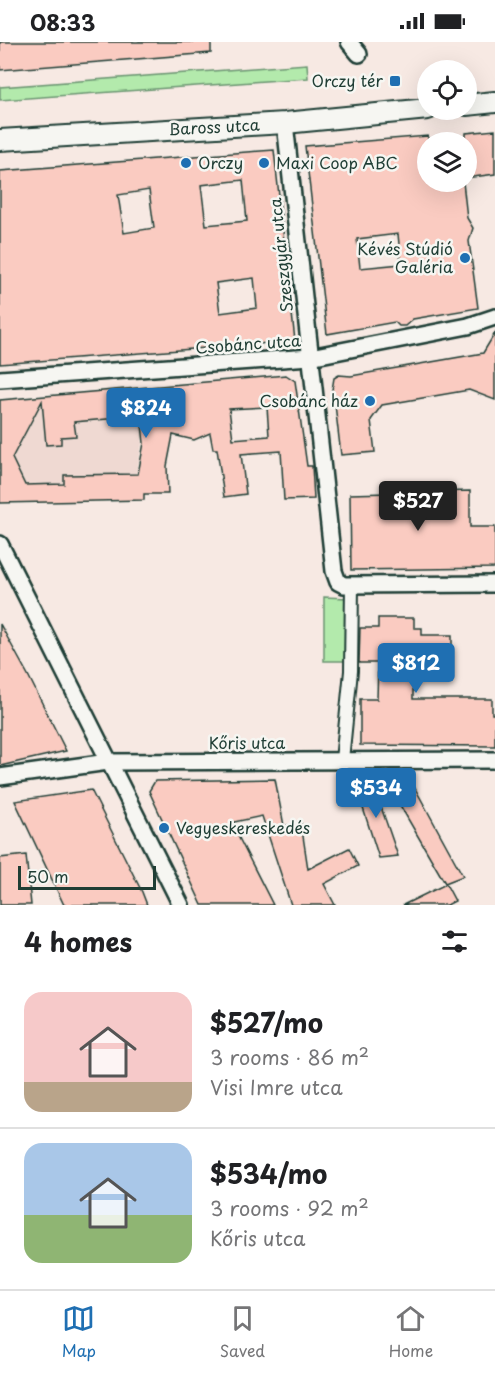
<!DOCTYPE html>
<html lang="en">
<head>
<meta charset="utf-8">
<style>
	:root { --surface:#fff; --page:#f6f6f6; --text:#202124; --muted:#757577; --line:#e0e0e0; --accent:#1f6fb2 }
	body { margin:0; font-family:"Playpen Sans",sans-serif; background:var(--page); color:var(--text); height:100vh; display:flex; flex-direction:column; font-size:22px; white-space:nowrap }
	* { box-sizing:border-box; margin:0 }
	p { font-size:20px; color:var(--muted) }
	.icon { flex:none; width:33px; height:33px; fill:none; stroke:currentColor; stroke-width:2; stroke-linecap:round; stroke-linejoin:round }
	.map { position:relative; height:863px; overflow:hidden }
	.side { display:flex; flex-direction:column; background:var(--surface); flex:1 }
	.side>* { flex:none }
	.tools { position:absolute; left:417px; top:18px; display:grid; gap:12px }
	.tools a { display:grid; place-items:center; width:60px; height:60px; border-radius:50%; background:var(--surface); box-shadow:0 6px 24px #0002; font-size:30px }
	.scale { position:absolute; left:18px; bottom:15px; width:138px; box-sizing:border-box; padding-left:6px; border:3px solid #1f3d34; border-top:0; font-size:16px; line-height:21px; white-space:nowrap; color:#1f3d34; -webkit-text-stroke:4px #f6f6f2; paint-order:stroke }
	.price { position:absolute; translate:-50% -51px; padding:0 14px; border-radius:6px; background:var(--accent); color:#fff; font-size:20px; line-height:39px; filter:drop-shadow(0 2px 3px #0008) }
	.price::after { content:''; position:absolute; left:50%; top:36px; width:18px; height:14px; margin-left:-9px; background:inherit; clip-path:polygon(0 0,100% 0,50% 100%) }
	.price.on { background:#222; color:#fff }
	ul { padding:0; list-style:none }
	li { display:flex; align-items:center; gap:18px; height:150px; padding:0 24px }
	li+li { border-top:2px solid var(--line) }
	li span { display:grid; place-items:center; flex:none; width:168px; height:120px; border-radius:18px; color:#555 }
	li>.icon { margin-inline-start:auto }
	span .icon { width:72px; height:72px; fill:#fffc; stroke-width:1 }
	li b { font-size:26px }
	h2 { display:flex; justify-content:space-between; align-items:center; height:72px; padding:0 24px; font-size:26px }
	.status { display:flex; justify-content:space-between; align-items:center; height:42px; padding:0 30px; background:var(--surface); direction:ltr }
	.status svg { height:16px; fill:currentColor }
	.tab-bar { display:flex; justify-content:space-around; align-items:center; height:84px; border-top:2px solid var(--line); background:var(--surface); font-size:16px; color:var(--muted) }
	.tab-bar a { display:grid; justify-items:center; gap:3px }
	.tab-bar .on { color:var(--accent) }
	.map>svg:first-child { display:block }
</style>
</head>
<body>
<div class="status"><b>08:33</b><svg viewBox="0 0 49 12"><path d="M0 12V9h3v3zM5 12V6h3v6zM10 12V3h3v9zM15 12V0h3v12zM26 1h20v11H26zM47 4h2v5h-2z"/></svg></div>
<div class="map">
<svg width="495" height="863" viewBox="0 0 495 863">
	<rect width="100%" height="100%" fill="#f7e9e3"/>
	<filter id="ink" filterUnits="userSpaceOnUse"><feTurbulence type="fractalNoise" baseFrequency=".0167" numOctaves="2"/><feDisplacementMap in="SourceGraphic" scale="12" xChannelSelector="R" yChannelSelector="G"/><feConvolveMatrix kernelMatrix="1 2 1 2 8 2 1 2 1" color-interpolation-filters="sRGB"/></filter>
	<g filter="url(#ink)">
		<path fill="#efd9d2" d="M 139,346 L 143,395 L 138,424 L 138,442 L 0,460 L 0,358 Z"/>
		<g fill="#b3eaac" stroke="#699470" stroke-width="1.5">
			<path d="M 307,22 L 308,36 L 0,58 L 0,45 Z"/>
			<path d="M 324,555 L 347,556 L 346,619 L 324,619 Z"/>
		</g>
		<g fill="#facbc1" stroke="#1f3d34" stroke-width="1.5" fill-rule="evenodd">
			<path d="M 0,0 L 211,0 L 211,11 L 0,28 Z"/>
			<path d="M 495,88 L 495,132 L 466,136 L 466,91 Z"/>
			<path d="M 428,94 L 428,140 L 463,140 L 467,176 L 473,186 L 469,199 L 478,266 L 413,277 L 405,284 L 399,284 L 395,280 L 327,292 L 305,104 ZM 398,192 L 401,222 L 360,226 L 357,197 Z"/>
			<path d="M 274,108 L 295,299 L 0,322 L 0,129 ZM 243,138 L 247,179 L 206,183 L 201,143 ZM 149,148 L 154,186 L 124,191 L 118,153 ZM 254,236 L 257,266 L 220,271 L 216,241 Z"/>
			<path d="M 495,291 L 495,358 L 469,348 L 382,363 L 371,378 L 375,410 L 341,413 L 334,354 L 332,348 L 334,336 L 339,333 L 351,334 L 483,311 Z"/>
			<path d="M 286,333 L 295,339 L 307,424 L 312,424 L 314,457 L 284,458 L 281,409 L 241,412 L 246,452 L 224,455 L 217,407 L 213,407 L 210,391 L 194,398 L 173,393 L 167,424 L 168,452 L 144,452 L 144,458 L 0,461 L 0,358 ZM 42,359 L 46,403 L 61,402 L 61,395 L 76,394 L 74,380 L 141,374 L 144,401 L 138,432 L 64,433 L 64,442 L 25,443 L 12,416 ZM 267,365 L 269,394 L 233,397 L 229,367 Z"/>
			<path d="M 470,449 L 470,485 L 495,485 L 495,526 L 351,528 L 350,452 Z"/>
			<path d="M 378,576 L 414,576 L 414,586 L 422,586 L 422,593 L 452,593 L 452,618 L 413,618 L 413,657 L 492,657 L 492,672 L 495,672 L 495,704 L 360,703 L 360,657 L 377,657 L 378,621 L 359,621 L 360,586 L 378,586 Z"/>
			<path d="M 0,582 L 28,633 L 66,709 L 0,724 Z"/>
			<path d="M 275,737 L 284,784 L 301,781 L 308,827 L 349,806 L 358,824 L 324,842 L 335,863 L 291,863 L 262,774 L 234,780 L 239,796 L 273,863 L 202,863 L 149,749 L 155,739 Z"/>
			<path d="M 354,738 L 372,739 L 398,814 L 379,816 Z"/>
			<path d="M 386,739 L 411,739 L 463,834 L 445,841 Z"/>
			<path d="M 91,748 L 142,850 L 147,863 L 64,863 L 15,759 Z"/>
			<path d="M 26,813 L 31,863 L 0,863 L 0,816 Z"/>
			<path d="M 446,842 L 455,859 L 447,863 L 403,863 Z"/>
		</g>
		<g fill="none" stroke-linecap="round" stroke-linejoin="round">
			<g stroke="#1f3d34" stroke-width="16">
				<path id="pedestrian" d="M 342,718 L 351,629 L 352,543"/>
			</g>
			<g stroke="#1f3d34" stroke-width="20">
				<g id="minor">
					<path d="M 349,0 L 359,12"/>
					<path d="M 285,81 L 334,529 L 338,540 L 344,543 L 495,542"/>
					<path d="M 0,337 L 310,315 L 468,284 L 495,275"/>
					<path d="M 0,502 L 181,863"/>
					<path d="M 0,735 L 108,720 L 495,718"/>
				</g>
			</g>
			<g stroke="#1f3d34" stroke-width="24">
				<g id="tertiary">
					<path d="M 466,63 L 495,60"/>
					<path d="M 0,98 L 285,81 L 428,67"/>
				</g>
			</g>
			<use href="#pedestrian" stroke="#f6f6f2" stroke-width="12"/>
			<use href="#minor" stroke="#f6f6f2" stroke-width="15"/>
			<use href="#tertiary" stroke="#f6f6f2" stroke-width="20"/>
		</g>
	</g>
	<g fill="#1f6fb2" stroke="#f6f6f2" stroke-width="2">
		<rect x="389" y="33" width="12" height="12" rx="3"/>
		<circle cx="186" cy="121" r="6"/>
		<circle cx="264" cy="121" r="6"/>
		<circle cx="465" cy="216" r="6"/>
		<circle cx="370" cy="359" r="6"/>
		<circle cx="164" cy="786" r="6"/>
	</g>
	<g text-anchor="middle" stroke-width="5" stroke-linejoin="round" paint-order="stroke">
		<g font-size="16" fill="#1f3d34" stroke="#f6f6f2" text-anchor="end">
			<text x="383" y="45">Orczy tér</text>
			<text x="198" y="127" text-anchor="start">Orczy</text>
			<text x="276" y="127" text-anchor="start">Maxi Coop ABC</text>
			<text x="453" y="213">Kévés Stúdió<tspan x="453" dy="18">Galéria</tspan></text>
			<text x="358" y="365">Csobánc ház</text>
			<text x="176" y="792" text-anchor="start">Vegyeskereskedés</text>
		</g>
		<g font-size="16" fill="#1f3d34" stroke="#f6f6f2">
			<text transform="translate(214 85) rotate(-3)" y="6">Baross utca</text>
			<text transform="translate(281 213) rotate(-96)" y="6">Szeszgyár utca</text>
			<text transform="translate(248 302) rotate(-4)" y="6">Csobánc utca</text>
			<text x="247" y="707">Kőris utca</text>
		</g>
	</g>
</svg>
<div class="tools">
<a><svg class="icon" aria-label="locate" viewBox="0 0 24 24"><circle cx="12" cy="12" r="6"/><path d="M12 2v4M12 18v4M2 12h4M18 12h4"/></svg></a>
<a><svg class="icon" aria-label="layers" viewBox="0 0 24 24"><path d="M12 4l9 5-9 5-9-5zM3 14l9 5 9-5"/></svg></a>
</div>
<div class="scale">50 m</div>
<b class="price" style="left:146px;top:397px">$824</b>
<b class="price on" style="left:418px;top:490px">$527</b>
<b class="price" style="left:416px;top:652px">$812</b>
<b class="price" style="left:376px;top:777px">$534</b>
</div>
<section class="side">
<h2>4 homes<svg class="icon" aria-label="filters" viewBox="0 0 24 24"><path d="M4 7h16M4 17h16"/><circle cx="9" cy="7" r="2"/><circle cx="15" cy="17" r="2"/></svg></h2>
<ul>
<li><span style="background:linear-gradient(#f6c9c9 75%,#b9a48a 0)"><svg class="icon" aria-label="home" viewBox="0 0 24 24"><path d="M3 11l9-7 9 7M6 9v11h12V9"/></svg></span><div><b>$527/mo</b><p>3 rooms · 86 m²</p><p>Visi Imre utca</p></div></li>
<li><span style="background:linear-gradient(#a9c7e8 60%,#8fb573 0)"><svg class="icon" aria-label="home" viewBox="0 0 24 24"><path d="M3 11l9-7 9 7M6 9v11h12V9"/></svg></span><div><b>$534/mo</b><p>3 rooms · 92 m²</p><p>Kőris utca</p></div></li>
</ul>
</section>
<nav class="tab-bar">
<a class="on"><svg class="icon" aria-label="map" viewBox="0 0 24 24"><path d="M3 6l6-2 6 2 6-2v14l-6 2-6-2-6 2zM9 4v14M15 6v14"/></svg>Map</a>
<a><svg class="icon" aria-label="saved" viewBox="0 0 24 24"><path d="M7 4h10v16l-5-4-5 4z"/></svg>Saved</a>
<a><svg class="icon" aria-label="home" viewBox="0 0 24 24"><path d="M3 11l9-7 9 7M6 9v11h12V9"/></svg>Home</a>
</nav>
</body>
</html>
